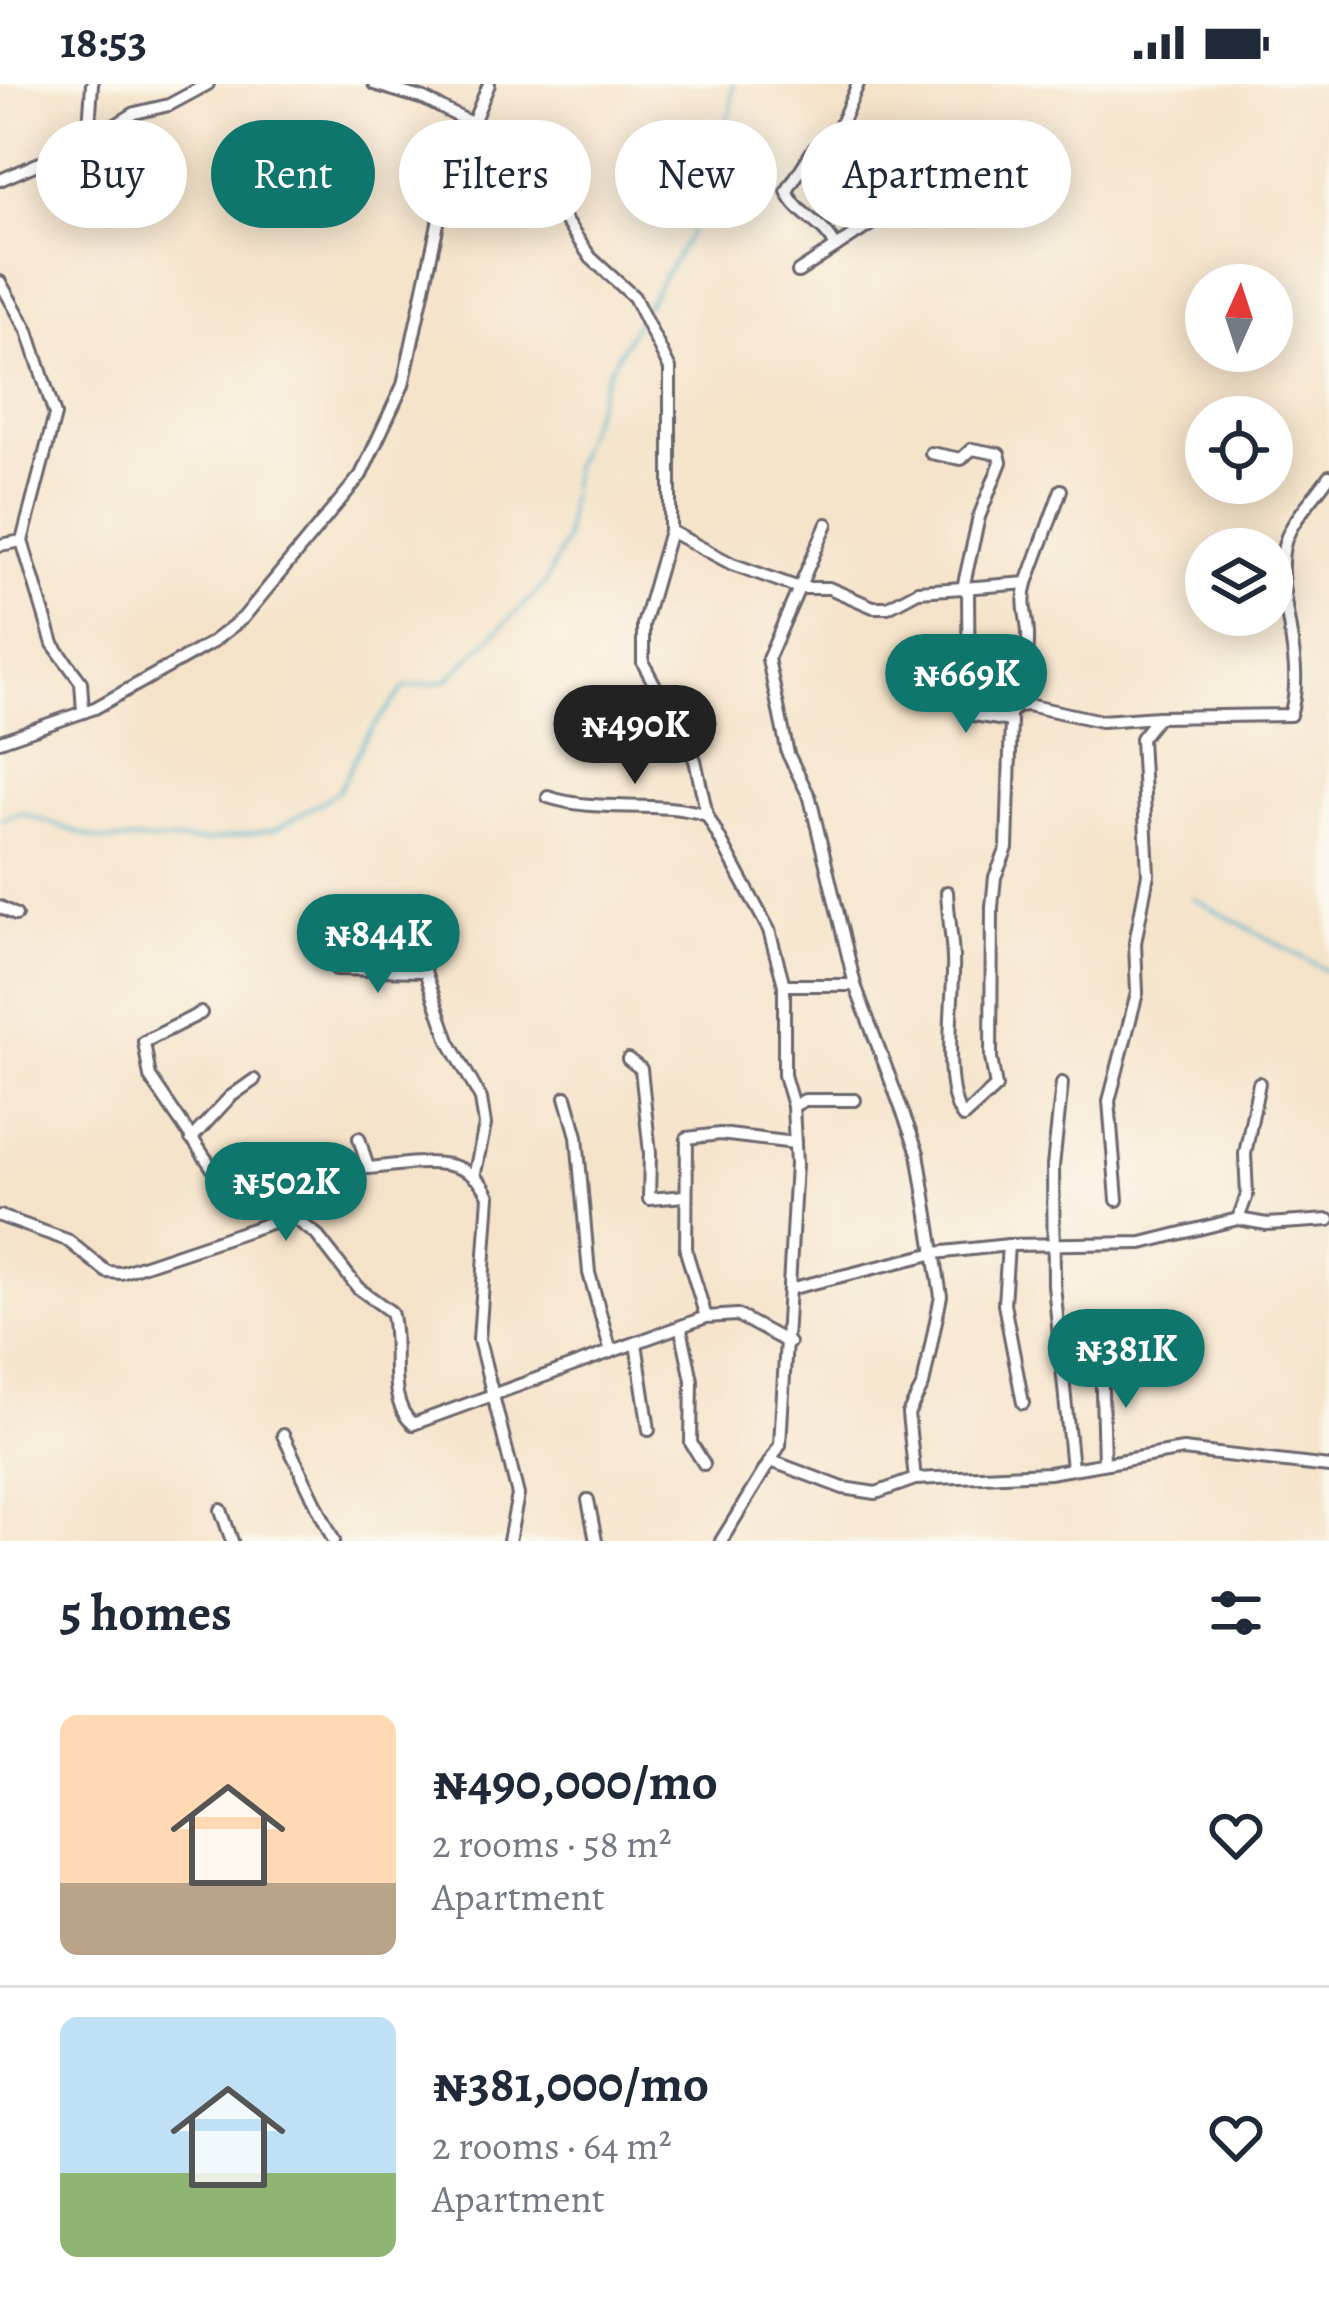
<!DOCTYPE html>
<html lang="en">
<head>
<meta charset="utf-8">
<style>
	:root { --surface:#fff; --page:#f6f6f7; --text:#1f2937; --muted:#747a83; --line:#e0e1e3; --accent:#0f766e }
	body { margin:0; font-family:Alegreya,serif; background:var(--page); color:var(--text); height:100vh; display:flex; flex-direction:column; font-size:45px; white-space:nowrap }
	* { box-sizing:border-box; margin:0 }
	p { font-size:39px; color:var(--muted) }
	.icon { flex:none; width:66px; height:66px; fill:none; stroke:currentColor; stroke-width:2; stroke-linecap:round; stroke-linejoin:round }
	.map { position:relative; height:1457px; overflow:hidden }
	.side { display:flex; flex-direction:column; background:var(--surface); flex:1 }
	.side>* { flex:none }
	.hud { position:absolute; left:36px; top:36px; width:1257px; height:108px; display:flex; gap:24px }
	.needle { width:78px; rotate:3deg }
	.controls { position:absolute; left:1185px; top:180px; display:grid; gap:24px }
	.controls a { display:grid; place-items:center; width:108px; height:108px; border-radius:50%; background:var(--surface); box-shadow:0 6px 30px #0003; font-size:60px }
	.price { position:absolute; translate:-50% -102px; padding:0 27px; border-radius:42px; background:var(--accent); color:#fff; font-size:39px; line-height:78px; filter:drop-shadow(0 3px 6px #0008) }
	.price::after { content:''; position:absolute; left:50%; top:72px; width:36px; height:27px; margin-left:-18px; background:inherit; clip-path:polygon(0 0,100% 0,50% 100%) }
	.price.active { background:#222; color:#fff }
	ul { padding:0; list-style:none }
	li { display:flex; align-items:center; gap:36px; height:300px; padding:0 60px }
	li+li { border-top:3px solid var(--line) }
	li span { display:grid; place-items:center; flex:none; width:336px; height:240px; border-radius:18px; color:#555 }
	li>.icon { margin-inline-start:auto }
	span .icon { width:144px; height:144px; fill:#fffc; stroke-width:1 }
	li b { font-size:51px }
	h2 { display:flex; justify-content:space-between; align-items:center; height:144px; padding:0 60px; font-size:51px }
	.chip { padding:0 42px; border-radius:54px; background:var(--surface); box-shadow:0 6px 30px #0003; font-size:42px; line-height:108px }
	.chip.active { background:var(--accent); color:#fff }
	.status { display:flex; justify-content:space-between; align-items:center; height:84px; padding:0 60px; background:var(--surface); direction:ltr }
	.status svg { height:33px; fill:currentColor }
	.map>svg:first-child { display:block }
</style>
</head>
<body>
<div class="status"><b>18:53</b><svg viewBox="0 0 49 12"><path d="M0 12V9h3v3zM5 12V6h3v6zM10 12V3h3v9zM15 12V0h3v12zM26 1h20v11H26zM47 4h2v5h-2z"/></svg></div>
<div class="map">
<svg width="1329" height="1457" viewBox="0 0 1329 1457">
	<rect width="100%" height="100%" fill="#fbf7ec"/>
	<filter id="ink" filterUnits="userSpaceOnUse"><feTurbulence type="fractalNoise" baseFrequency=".00833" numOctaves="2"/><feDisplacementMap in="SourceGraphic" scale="24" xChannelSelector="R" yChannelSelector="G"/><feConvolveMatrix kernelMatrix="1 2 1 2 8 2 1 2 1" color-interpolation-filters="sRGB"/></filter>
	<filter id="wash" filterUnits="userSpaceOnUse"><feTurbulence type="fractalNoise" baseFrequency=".004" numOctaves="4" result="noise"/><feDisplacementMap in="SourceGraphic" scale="48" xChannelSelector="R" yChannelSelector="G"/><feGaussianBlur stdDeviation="2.7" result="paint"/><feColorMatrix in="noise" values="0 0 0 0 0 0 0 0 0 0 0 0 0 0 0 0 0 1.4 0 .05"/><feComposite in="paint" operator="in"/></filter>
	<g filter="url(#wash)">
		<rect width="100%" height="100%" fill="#f5e3c9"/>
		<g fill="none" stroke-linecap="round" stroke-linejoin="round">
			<g stroke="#50b3ce" stroke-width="3">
				<path d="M 646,222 L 709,119 L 701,73 L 731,27 L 733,0"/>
				<path d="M 0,736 L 21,729 L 100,756 L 208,757 L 276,745 L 338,708 L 366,653 L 404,604 L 446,597 L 544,501 L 565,457 L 573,383 L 608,288 L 641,230"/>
				<path d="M 1193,814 L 1329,888"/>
			</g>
		</g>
	</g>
	<g filter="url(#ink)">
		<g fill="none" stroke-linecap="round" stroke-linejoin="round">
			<g stroke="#6c666d" stroke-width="16">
				<g id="minor">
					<path d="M 374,0 L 424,15 L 471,39"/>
					<path d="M 489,0 L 470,46 L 506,87 L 562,132 L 591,174 L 634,213 L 670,285 L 670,447 L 643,541 L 643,579 L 695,676 L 707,731 L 769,846 L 784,901 L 784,991 L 793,1022 L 796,1080 L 780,1361 L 721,1457"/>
					<path d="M 88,58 L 92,0"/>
					<path d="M 0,96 L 88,58 L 135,29 L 169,21 L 208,0"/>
					<path d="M 836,163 C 824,138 796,131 787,107 L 813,66 L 840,42 L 858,0"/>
					<path d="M 798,188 L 987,64 L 1003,68"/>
					<path d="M 0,198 L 28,247 L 55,331 L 22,457 L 53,560 L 81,598 L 83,628"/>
					<path d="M 931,369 L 961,375 L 972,365 L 999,370 L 1001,378 L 979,433 L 963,504 L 1027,499 L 1061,406"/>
					<path d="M 827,440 L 768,575 L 788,670 L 810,714 L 855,901 L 918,1069 L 941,1212 L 923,1301 L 908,1330 L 915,1395"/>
					<path d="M 670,447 L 732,480 L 799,504 L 829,504 L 873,523 L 888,523 L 918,507 L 963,504 L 968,509 L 969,624 L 974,631 L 1011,637 L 1007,764 L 995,793 L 992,823 L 991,974 L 996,1003 L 963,1033 C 940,1004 955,912 953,874 C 952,852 948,830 947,808"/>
					<path d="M 0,461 L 22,457"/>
					<path d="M 1017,622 C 1022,598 1029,574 1028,549 C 1027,529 1021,521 1027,499"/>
					<path d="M 1007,633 L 1017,622 L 1027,621 L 1101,637 L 1158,633 L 1141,654 L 1148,790 L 1135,859 L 1137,909 L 1109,1017 L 1117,1116"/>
					<path d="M 1158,633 L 1290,631 C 1310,569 1264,493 1290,446 C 1300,427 1317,410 1329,392"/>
					<path d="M 0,657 L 95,624 L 211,559 L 243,534 L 361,391 L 403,301 L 440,130 L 470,46"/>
					<path d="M 548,713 C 599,730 656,715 707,731"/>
					<path d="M 0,823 L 16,831"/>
					<path d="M 406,832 L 449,957 L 481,1015 L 485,1041 L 474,1093"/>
					<path d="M 336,885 L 421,887"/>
					<path d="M 784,901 L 855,901"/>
					<path d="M 628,975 L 641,985 L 650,1069 L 649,1115 L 685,1112"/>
					<path d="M 1062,999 L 1053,1082 L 1054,1201 L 1072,1385"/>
					<path d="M 566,1013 L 577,1052 L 589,1189 L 611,1268"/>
					<path d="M 793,1022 L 805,1016 L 855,1016"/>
					<path d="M 359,1054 L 368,1084 C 408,1081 467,1065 489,1112 L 479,1256 L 518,1411 L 509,1457"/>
					<path d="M 191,1055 L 230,1013 L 254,996"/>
					<path d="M 0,1132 L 67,1156 L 107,1188 L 121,1189 L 291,1132 L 217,1091 L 150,993 L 144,958 L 201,929"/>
					<path d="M 291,1132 L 316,1150 L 358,1204 L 391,1228 C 401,1261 384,1316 413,1340 L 706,1233 L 737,1231 L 789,1259"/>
					<path d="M 1238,1135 L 1247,1111 L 1245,1070 L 1259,999"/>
					<path d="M 1008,1161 L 1004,1220 L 1023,1319"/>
					<path d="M 789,1205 L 935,1169 L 1008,1161 L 1142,1159 L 1238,1135 L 1267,1140 L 1329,1136"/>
					<path d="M 706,1233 L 686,1167 L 687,1054 L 720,1050 L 795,1059"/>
					<path d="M 681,1244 L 692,1296 L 691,1359 L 704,1380"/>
					<path d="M 636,1259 L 649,1346"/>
					<path d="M 1101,1271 L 1104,1379"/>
					<path d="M 283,1351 L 334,1457"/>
					<path d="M 774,1378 L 843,1404 L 876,1409 L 915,1395 L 1049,1389 L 1183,1366 L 1329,1383"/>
					<path d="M 588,1416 L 596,1457"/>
					<path d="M 221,1426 L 232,1457"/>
				</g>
			</g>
			<use href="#minor" stroke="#fff" stroke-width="10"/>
		</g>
	</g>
</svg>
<div class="controls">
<a><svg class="needle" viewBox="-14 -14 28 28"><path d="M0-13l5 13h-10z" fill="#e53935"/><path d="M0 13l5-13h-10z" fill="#747a83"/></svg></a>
<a><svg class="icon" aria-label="locate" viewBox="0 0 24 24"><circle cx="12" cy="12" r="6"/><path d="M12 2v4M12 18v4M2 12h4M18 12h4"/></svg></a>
<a><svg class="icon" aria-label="layers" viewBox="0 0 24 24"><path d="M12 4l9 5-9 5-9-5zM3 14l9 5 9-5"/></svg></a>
</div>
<b class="price" style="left:966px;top:652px">₦669K</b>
<b class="price active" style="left:635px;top:703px">₦490K</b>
<b class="price" style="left:378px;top:912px">₦844K</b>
<b class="price" style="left:286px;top:1160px">₦502K</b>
<b class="price" style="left:1126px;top:1327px">₦381K</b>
<div class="hud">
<a class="chip">Buy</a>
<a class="chip active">Rent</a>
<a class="chip">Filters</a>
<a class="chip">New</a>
<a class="chip">Apartment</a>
</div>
</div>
<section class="side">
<h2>5 homes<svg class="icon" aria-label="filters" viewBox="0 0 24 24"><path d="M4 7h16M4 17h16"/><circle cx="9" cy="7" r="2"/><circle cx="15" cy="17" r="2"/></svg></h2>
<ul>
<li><span style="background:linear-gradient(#ffd9b3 70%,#b9a48a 0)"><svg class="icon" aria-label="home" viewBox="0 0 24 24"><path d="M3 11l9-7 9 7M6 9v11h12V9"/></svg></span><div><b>₦490,000/mo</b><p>2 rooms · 58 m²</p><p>Apartment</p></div><svg class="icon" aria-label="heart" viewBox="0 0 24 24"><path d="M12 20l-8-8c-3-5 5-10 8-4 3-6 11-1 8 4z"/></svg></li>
<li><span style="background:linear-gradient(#bfe0f5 65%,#8fb573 0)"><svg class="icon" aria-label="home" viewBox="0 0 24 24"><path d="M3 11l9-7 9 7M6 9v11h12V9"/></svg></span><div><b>₦381,000/mo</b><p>2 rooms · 64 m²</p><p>Apartment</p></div><svg class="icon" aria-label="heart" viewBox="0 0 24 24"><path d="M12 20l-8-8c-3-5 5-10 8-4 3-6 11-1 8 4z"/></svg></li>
</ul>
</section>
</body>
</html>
